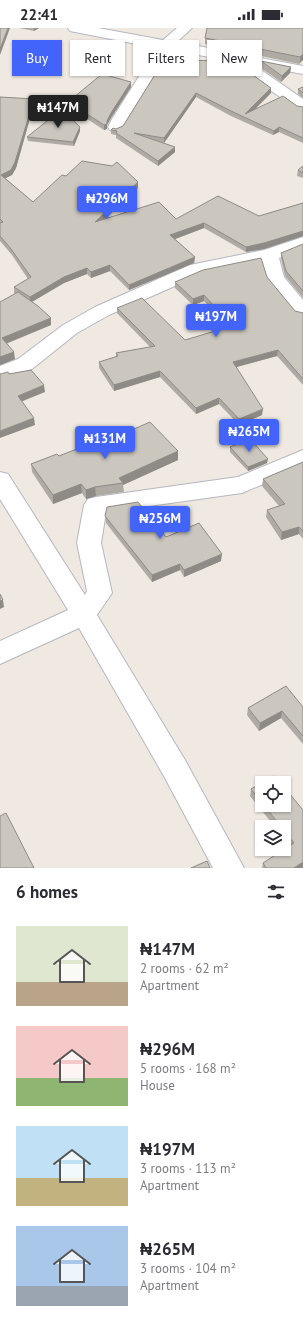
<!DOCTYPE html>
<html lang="en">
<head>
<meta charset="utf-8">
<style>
	:root { --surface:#fff; --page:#f2f2f3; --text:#2b2b33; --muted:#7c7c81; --accent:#4264fb }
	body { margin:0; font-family:"PT Sans",sans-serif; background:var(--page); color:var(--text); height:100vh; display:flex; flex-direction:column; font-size:15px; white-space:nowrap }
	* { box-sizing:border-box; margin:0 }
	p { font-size:13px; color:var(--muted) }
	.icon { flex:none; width:22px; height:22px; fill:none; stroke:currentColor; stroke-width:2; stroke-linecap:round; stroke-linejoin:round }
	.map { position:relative; height:840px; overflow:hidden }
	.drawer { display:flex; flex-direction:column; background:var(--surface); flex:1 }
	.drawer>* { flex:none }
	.hud { position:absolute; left:12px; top:12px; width:279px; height:36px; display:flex; gap:8px }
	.tools { position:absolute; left:255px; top:748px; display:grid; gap:8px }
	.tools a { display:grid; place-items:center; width:36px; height:36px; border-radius:0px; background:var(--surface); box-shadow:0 1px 3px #0004; font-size:20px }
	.price { position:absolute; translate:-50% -34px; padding:0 9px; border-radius:4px; background:var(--accent); color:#fff; font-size:13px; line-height:26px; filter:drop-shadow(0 1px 2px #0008) }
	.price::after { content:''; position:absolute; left:50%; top:24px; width:12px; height:9px; margin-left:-6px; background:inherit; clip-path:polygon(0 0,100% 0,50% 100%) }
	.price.on { background:#222; color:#fff }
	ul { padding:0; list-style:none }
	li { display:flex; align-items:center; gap:12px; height:100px; padding:0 16px }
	li span { display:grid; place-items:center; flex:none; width:112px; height:80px; border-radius:0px; color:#555 }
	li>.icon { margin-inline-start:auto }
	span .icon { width:48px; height:48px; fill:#fffc; stroke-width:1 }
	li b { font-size:17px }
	h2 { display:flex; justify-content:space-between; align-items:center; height:48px; padding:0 16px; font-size:17px }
	.pill { padding:0 14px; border-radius:0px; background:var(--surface); box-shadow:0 1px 3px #0004; font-size:14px; line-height:36px }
	.pill.on { background:var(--accent); color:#fff }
	.status { display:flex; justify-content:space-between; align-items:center; height:28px; padding:0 20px; background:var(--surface); direction:ltr }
	.status svg { height:11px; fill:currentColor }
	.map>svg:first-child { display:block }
</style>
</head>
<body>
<div class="status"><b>22:41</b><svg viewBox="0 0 49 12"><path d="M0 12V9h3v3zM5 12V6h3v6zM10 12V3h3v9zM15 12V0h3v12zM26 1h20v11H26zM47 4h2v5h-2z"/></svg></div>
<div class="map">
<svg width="303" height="840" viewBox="0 0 303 840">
	<rect width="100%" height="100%" fill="#efe9e1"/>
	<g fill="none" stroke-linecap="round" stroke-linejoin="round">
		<g stroke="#b4b7c1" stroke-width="2">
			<g id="street">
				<path d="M 68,0 L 98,0 L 163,12 L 177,0 L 192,0 L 177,14 L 303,38 L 303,46 L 254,37 L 303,71 L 303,83 L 297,81 L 233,36 L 231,33 L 171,22 L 122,102 L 116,104 L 110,102 L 108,99 L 112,91 L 157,20 L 75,4 L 70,3 Z"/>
				<path d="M 303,209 L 303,220 L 279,230 L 284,249 L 303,272 L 303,290 L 296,288 L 268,254 L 266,250 L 262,234 L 202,246 L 109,287 L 77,305 L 32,341 L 0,352 L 0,338 L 18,331 L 63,297 L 95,279 L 190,237 L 264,222 Z"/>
				<path d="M 303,422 L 303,439 L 242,465 L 106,484 L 101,515 L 112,565 L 97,587 L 185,732 L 244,840 L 213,840 L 165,750 L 79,600 L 0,636 L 0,613 L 68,582 L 0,471 L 0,444 L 8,446 L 85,567 L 87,563 L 77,515 L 84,477 L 88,471 L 96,469 L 238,449 Z"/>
			</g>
		</g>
		<use href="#street" fill="#fff" fill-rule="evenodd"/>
	</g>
	<g fill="#afaba4">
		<path d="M 19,0 L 39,0 L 34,3 Z"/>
		<path d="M 303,0 L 299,36 L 205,16 L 205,10 Z"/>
		<path d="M 261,33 L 291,39 L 290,45 L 281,54 L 261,40 Z"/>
		<path d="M 156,45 L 271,60 L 271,65 L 253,83 L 297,78 L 303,79 L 303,115 L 279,104 L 273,107 L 231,88 L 196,69 L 164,115 L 160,114 L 175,119 L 175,124 L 158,138 L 116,110 L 116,107 L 111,106 L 111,102 L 116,101 L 123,98 Z"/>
		<path d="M 131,59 L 111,90 L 107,97 L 107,101 L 104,102 L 69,79 L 68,74 Z"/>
		<path d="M 303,59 L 303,70 L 298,66 L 298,61 Z"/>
		<path d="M 0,69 L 34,76 L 16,140 L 12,147 L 5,150 L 33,174 L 66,148 L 138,160 L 105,191 L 176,191 L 259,188 L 303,175 L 303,208 L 264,221 L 246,224 L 204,200 L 175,211 L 195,229 L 194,235 L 129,262 L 110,243 L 91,250 L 87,246 L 64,255 L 32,274 L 51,290 L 51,297 L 6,316 L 15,331 L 0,337 L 0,274 L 15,266 L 14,265 L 14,259 L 28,251 L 12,227 L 0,213 Z"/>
		<path d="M 80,99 L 80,103 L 74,118 L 28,113 L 27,109 Z"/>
		<path d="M 303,138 L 303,150 L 297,148 L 298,142 Z"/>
		<path d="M 303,216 L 303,270 L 285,248 L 281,231 L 281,225 Z"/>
		<path d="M 267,249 L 295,283 L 303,285 L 303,357 L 277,328 L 236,339 L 262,387 L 239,397 L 219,376 L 196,386 L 160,349 L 114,363 L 99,340 L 99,334 L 116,329 L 116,325 L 150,319 L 117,285 L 117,280 L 185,312 L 228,299 L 204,273 L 193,277 L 175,260 L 175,254 Z"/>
		<path d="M 134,401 L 178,432 L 123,457 L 124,464 L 96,468 L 86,471 L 82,465 L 53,476 L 32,444 L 31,436 L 59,428 Z"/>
		<path d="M 230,419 L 267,435 L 248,443 L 230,424 Z"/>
		<path d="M 303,434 L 303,511 L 299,506 L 281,512 L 266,489 L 267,482 L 279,478 L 262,458 L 263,451 Z"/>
		<path d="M 105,488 L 166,509 L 221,533 L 184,549 L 180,542 L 152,554 L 106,495 Z"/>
		<path d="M 303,679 L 303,716 L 281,690 L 259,703 L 247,687 L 248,680 Z"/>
		<path d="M 262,755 L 262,777 L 284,777 L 303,840 L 262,840 L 263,835 L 290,818 L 284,811 L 284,799 L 275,799 L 250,768 L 251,761 Z"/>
	</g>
	<g fill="#8e8b86">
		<path d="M 8,0 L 10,0 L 0,27 L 0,21 Z"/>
		<path d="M 34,0 L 39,0 L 34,3 Z"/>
		<path d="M 303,26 L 303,32 L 299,36 L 300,29 Z"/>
		<path d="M 291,39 L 290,45 L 281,54 L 282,48 Z"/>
		<path d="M 131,54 L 131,59 L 111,90 L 107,97 L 107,101 L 104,102 L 104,97 L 111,85 Z"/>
		<path d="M 271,60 L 271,65 L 246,90 L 245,86 Z"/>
		<path d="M 196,65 L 196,69 L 164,115 L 164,110 Z"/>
		<path d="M 34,71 L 34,76 L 16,140 L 12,147 L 2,152 L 1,147 Z"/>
		<path d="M 80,99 L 80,103 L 74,118 L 73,114 Z"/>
		<path d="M 279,99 L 279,104 L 273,107 L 274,103 Z"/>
		<path d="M 175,119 L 175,124 L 158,138 L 158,133 Z"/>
		<path d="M 138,154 L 138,160 L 95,200 L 95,194 Z"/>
		<path d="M 204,195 L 204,200 L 170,213 L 170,207 Z"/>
		<path d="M 303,203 L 303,208 L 264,221 L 246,224 L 246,219 Z"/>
		<path d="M 195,229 L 194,235 L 129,262 L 129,257 Z"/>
		<path d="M 110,237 L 110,243 L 91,250 L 91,244 Z"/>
		<path d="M 87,240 L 87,246 L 64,255 L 30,275 L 30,269 L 64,249 Z"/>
		<path d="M 204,267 L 204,273 L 193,277 L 193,271 Z"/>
		<path d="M 51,290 L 51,297 L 2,317 L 2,310 Z"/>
		<path d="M 278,322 L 277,328 L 233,340 L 233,334 Z"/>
		<path d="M 14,324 L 15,331 L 0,337 L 0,329 Z"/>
		<path d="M 160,343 L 160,349 L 114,363 L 114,357 Z"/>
		<path d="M 44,357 L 45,364 L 18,375 L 18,368 Z"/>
		<path d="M 219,370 L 219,376 L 196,386 L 196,380 Z"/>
		<path d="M 263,381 L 262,387 L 239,397 L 239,391 Z"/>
		<path d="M 34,390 L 35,397 L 0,410 L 0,403 Z"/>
		<path d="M 178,423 L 178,432 L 123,457 L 123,455 L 119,450 Z"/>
		<path d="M 268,431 L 267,435 L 248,443 L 248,439 Z"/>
		<path d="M 81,456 L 82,465 L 53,476 L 53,467 Z"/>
		<path d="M 95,459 L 96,468 L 86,471 L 86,462 Z"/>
		<path d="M 299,499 L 299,506 L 281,512 L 282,504 Z"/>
		<path d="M 222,526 L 221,533 L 184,549 L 184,542 Z"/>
		<path d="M 180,536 L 180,542 L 152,554 L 152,547 Z"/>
		<path d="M 3,572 L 4,579 L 0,581 L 0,573 Z"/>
		<path d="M 282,683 L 281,690 L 259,703 L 260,695 Z"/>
		<path d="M 303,834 L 303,840 L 294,840 Z"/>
	</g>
	<g fill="#cbc7bf" stroke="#8e8b86">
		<path d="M 0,0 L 8,0 L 0,21 Z"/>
		<path d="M 207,0 L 303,0 L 303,26 L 300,29 L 205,10 Z"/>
		<path d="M 232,32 L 271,60 L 245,86 L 283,68 L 297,78 L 303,79 L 303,110 L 279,99 L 274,103 L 231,83 L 196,65 L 164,110 L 134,105 L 175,119 L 158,133 L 116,105 L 117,103 L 111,102 L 113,100 L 116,101 L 123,98 L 156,45 L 167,33 Z"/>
		<path d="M 261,33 L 291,39 L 282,48 Z"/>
		<path d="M 102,46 L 131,54 L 111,85 L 107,93 L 107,96 L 104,97 L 68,74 Z"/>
		<path d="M 303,59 L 303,65 L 298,61 Z"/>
		<path d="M 0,69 L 34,71 L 15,134 L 11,142 L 1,147 L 33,174 L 62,147 L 66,148 L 82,133 L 112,138 L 117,134 L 138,154 L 95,194 L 159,174 L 176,191 L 218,168 L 259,188 L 303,175 L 303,203 L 264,215 L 246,219 L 204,195 L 170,207 L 195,229 L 129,257 L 110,237 L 91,244 L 87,240 L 64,249 L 30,269 L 14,259 L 31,249 L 11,221 L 0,208 L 0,195 L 3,194 L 0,191 Z"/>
		<path d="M 62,81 L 80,99 L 73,114 L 27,109 Z"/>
		<path d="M 303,138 L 303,145 L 298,142 Z"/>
		<path d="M 303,216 L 303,263 L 286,243 L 281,225 Z"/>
		<path d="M 261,230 L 267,249 L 295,283 L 303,285 L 303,351 L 278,322 L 233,334 L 263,381 L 239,391 L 219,370 L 196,380 L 160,343 L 114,357 L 99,334 L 118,328 L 116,325 L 155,318 L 117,280 L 142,270 L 185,312 L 232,298 L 204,267 L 193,271 L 175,254 L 203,242 Z"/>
		<path d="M 18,264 L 38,278 L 51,290 L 2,310 L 14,324 L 0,329 L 0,274 Z"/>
		<path d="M 31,342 L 44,357 L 18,368 L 34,390 L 0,403 L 0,346 L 8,344 L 9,346 Z"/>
		<path d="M 150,394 L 178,423 L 119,450 L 123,455 L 95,459 L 86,462 L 81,456 L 53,467 L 31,436 L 57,426 L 59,428 L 133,399 L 134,401 Z"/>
		<path d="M 250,411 L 268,431 L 248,439 L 230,419 Z"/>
		<path d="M 303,434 L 303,503 L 299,499 L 282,504 L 267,482 L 285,476 L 263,451 Z"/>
		<path d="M 138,474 L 166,509 L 199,495 L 222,526 L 184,542 L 180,536 L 152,547 L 105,488 L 107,479 Z"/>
		<path d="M 0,566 L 3,572 L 0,573 Z"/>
		<path d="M 286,658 L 303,679 L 303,708 L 282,683 L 260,695 L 248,680 Z"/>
		<path d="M 274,748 L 280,755 L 262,755 L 262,775 L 251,761 Z"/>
		<path d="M 284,759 L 303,782 L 303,834 L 294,840 L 266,840 L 263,835 L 294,815 L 284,803 L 284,799 L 281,799 L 264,777 L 284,777 Z"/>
		<path d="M 6,785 L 34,840 L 0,840 L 0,788 Z"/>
		<path d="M 207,833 L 210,840 L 191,840 Z"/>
	</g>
</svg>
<div class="tools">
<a><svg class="icon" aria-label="locate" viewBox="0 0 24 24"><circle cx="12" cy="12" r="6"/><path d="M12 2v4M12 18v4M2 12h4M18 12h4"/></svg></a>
<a><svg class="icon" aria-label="layers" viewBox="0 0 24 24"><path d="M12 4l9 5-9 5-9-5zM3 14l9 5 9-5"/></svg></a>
</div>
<b class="price on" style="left:58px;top:101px">₦147M</b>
<b class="price" style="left:107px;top:192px">₦296M</b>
<b class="price" style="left:216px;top:310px">₦197M</b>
<b class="price" style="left:249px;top:425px">₦265M</b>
<b class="price" style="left:105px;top:432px">₦131M</b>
<b class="price" style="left:160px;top:512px">₦256M</b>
<div class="hud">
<a class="pill on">Buy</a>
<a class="pill">Rent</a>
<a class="pill">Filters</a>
<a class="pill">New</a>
</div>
</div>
<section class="drawer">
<h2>6 homes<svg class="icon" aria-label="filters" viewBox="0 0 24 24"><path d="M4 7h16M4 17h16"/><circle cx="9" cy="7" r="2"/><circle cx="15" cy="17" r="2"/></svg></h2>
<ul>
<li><span style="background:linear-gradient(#dfe7d0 70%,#b9a48a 0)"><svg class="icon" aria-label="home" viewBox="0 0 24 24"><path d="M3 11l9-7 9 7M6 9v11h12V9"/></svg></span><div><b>₦147M</b><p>2 rooms · 62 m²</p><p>Apartment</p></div></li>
<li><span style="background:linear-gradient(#f6c9c9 65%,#8fb573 0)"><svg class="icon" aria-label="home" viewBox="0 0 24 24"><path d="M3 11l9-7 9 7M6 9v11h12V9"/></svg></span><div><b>₦296M</b><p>5 rooms · 168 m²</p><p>House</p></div></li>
<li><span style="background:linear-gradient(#bfe0f5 65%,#c2b280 0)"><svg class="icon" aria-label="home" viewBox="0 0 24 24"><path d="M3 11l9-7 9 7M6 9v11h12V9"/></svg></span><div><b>₦197M</b><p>3 rooms · 113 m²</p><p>Apartment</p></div></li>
<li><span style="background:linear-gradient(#a9c7e8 75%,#9aa5b1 0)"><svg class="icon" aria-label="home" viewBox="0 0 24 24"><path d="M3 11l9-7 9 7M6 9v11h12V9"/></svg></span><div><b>₦265M</b><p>3 rooms · 104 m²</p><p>Apartment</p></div></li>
</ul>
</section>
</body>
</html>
